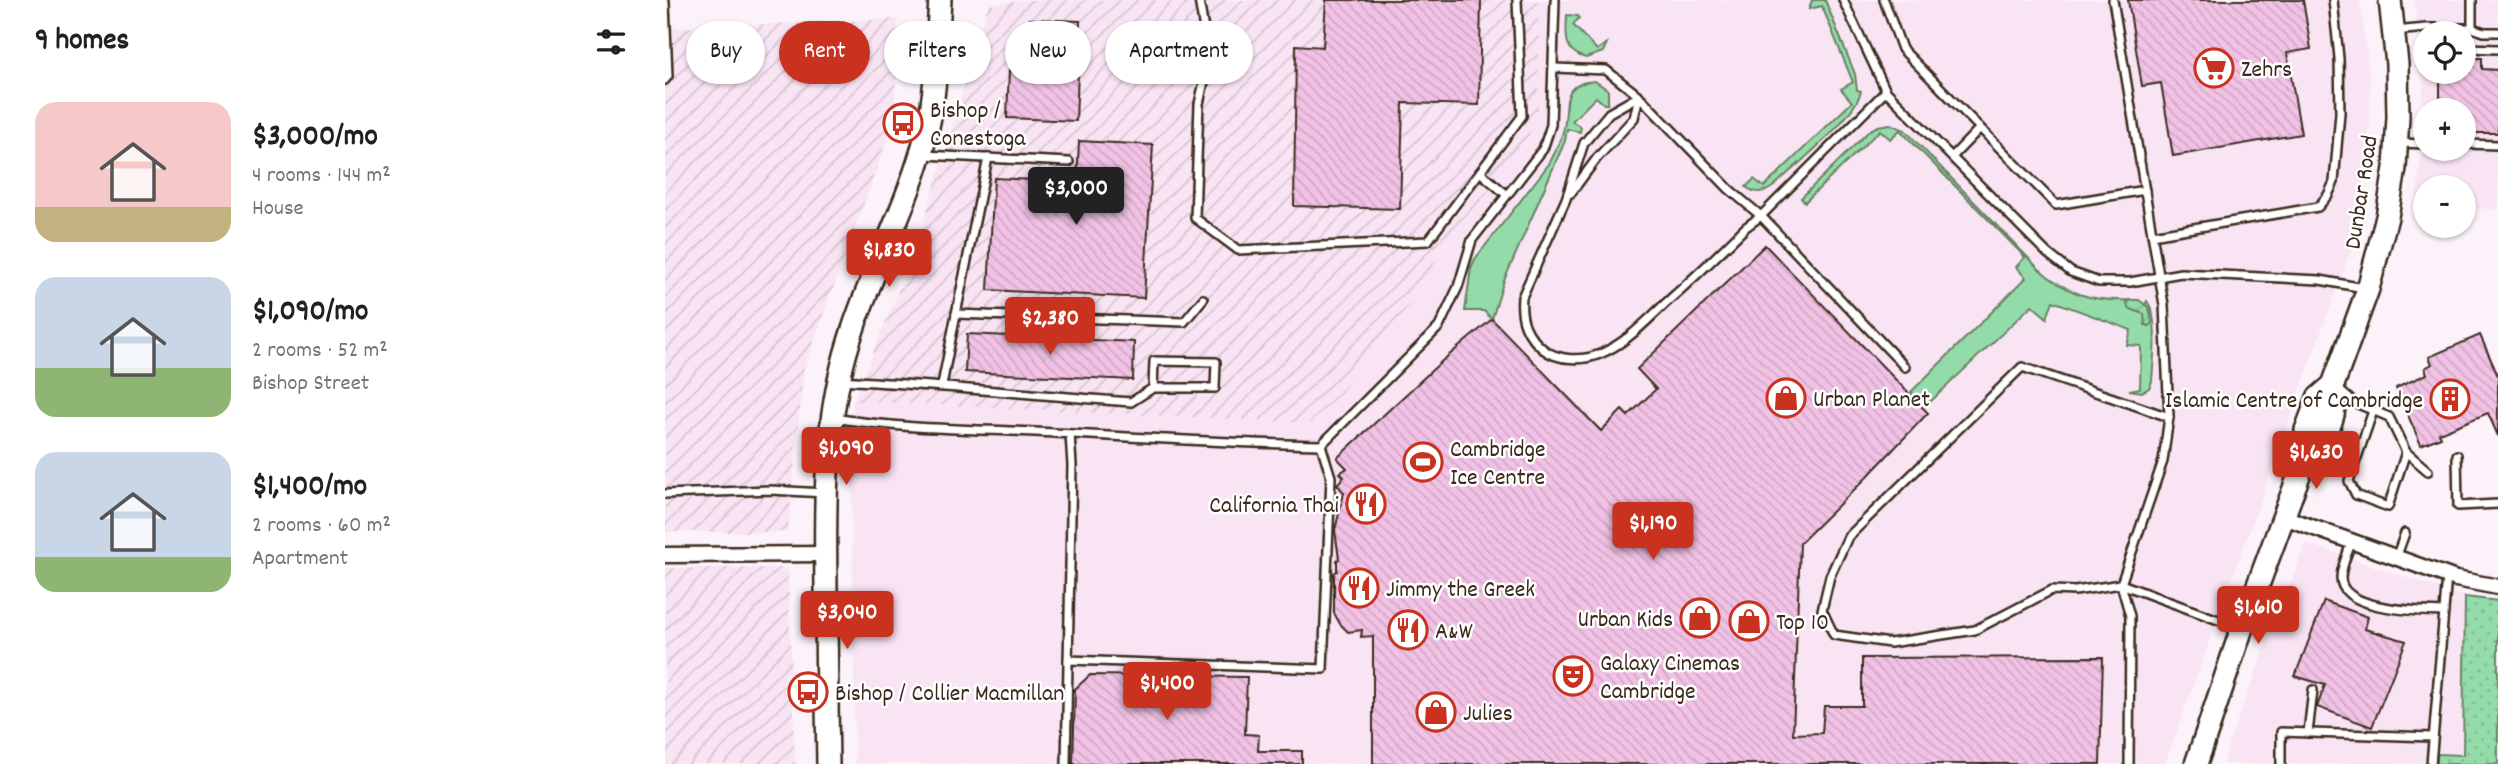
<!DOCTYPE html>
<html lang="en">
<head>
<meta charset="utf-8">
<style>
	:root { --surface:#fff; --page:#f6f6f6; --text:#202124; --muted:#757577; --accent:#c8321e }
	body { margin:0; font-family:Dekko,sans-serif; background:var(--page); color:var(--text); height:100vh; display:flex; flex-direction:column; font-size:26px; white-space:nowrap }
	* { box-sizing:border-box; margin:0 }
	p { font-size:23px; color:var(--muted) }
	.icon { flex:none; width:38px; height:38px; fill:none; stroke:currentColor; stroke-width:2; stroke-linecap:round; stroke-linejoin:round }
	.map { position:relative; flex:1; overflow:hidden }
	.panel { display:flex; flex-direction:column; background:var(--surface); width:665px }
	.panel>* { flex:none }
	.hud { position:absolute; left:21px; top:21px; width:665px; height:63px; display:flex; gap:14px }
	.controls { position:absolute; left:1748px; top:21px; display:grid; gap:14px }
	.controls a { display:grid; place-items:center; width:63px; height:63px; border-radius:50%; background:var(--surface); box-shadow:0 2px 5px #0004; font-size:35px }
	.price { position:absolute; translate:-50% -60px; padding:0 16px; border-radius:7px; background:var(--accent); color:#fff; font-size:23px; line-height:46px; filter:drop-shadow(0 2px 4px #0008) }
	.price::after { content:''; position:absolute; left:50%; top:42px; width:21px; height:16px; margin-left:-10px; background:inherit; clip-path:polygon(0 0,100% 0,50% 100%) }
	.price.active { background:#222; color:#fff }
	ul { padding:0; list-style:none }
	li { display:flex; align-items:center; gap:21px; height:175px; padding:0 35px }
	li span { display:grid; place-items:center; flex:none; width:196px; height:140px; border-radius:21px; color:#555 }
	li>.icon { margin-inline-start:auto }
	span .icon { width:84px; height:84px; fill:#fffc; stroke-width:1 }
	li b { font-size:30px }
	h2 { display:flex; justify-content:space-between; align-items:center; height:84px; padding:0 35px; font-size:30px }
	.tag { padding:0 24px; border-radius:32px; background:var(--surface); box-shadow:0 2px 5px #0004; font-size:24px; line-height:63px }
	.tag.active { background:var(--accent); color:#fff }
	main { display:flex; flex:1; min-height:0 }
	.map>svg:first-child { display:block }
</style>
</head>
<body>
<main>
<section class="panel">
<h2>9 homes<svg class="icon" aria-label="filters" viewBox="0 0 24 24"><path d="M4 7h16M4 17h16"/><circle cx="9" cy="7" r="2"/><circle cx="15" cy="17" r="2"/></svg></h2>
<ul>
<li><span style="background:linear-gradient(#f6c9c9 75%,#c2b280 0)"><svg class="icon" aria-label="home" viewBox="0 0 24 24"><path d="M3 11l9-7 9 7M6 9v11h12V9"/></svg></span><div><b>$3,000/mo</b><p>4 rooms · 144 m²</p><p>House</p></div></li>
<li><span style="background:linear-gradient(#c9d6e8 65%,#8fb573 0)"><svg class="icon" aria-label="home" viewBox="0 0 24 24"><path d="M3 11l9-7 9 7M6 9v11h12V9"/></svg></span><div><b>$1,090/mo</b><p>2 rooms · 52 m²</p><p>Bishop Street</p></div></li>
<li><span style="background:linear-gradient(#c9d6e8 75%,#8fb573 0)"><svg class="icon" aria-label="home" viewBox="0 0 24 24"><path d="M3 11l9-7 9 7M6 9v11h12V9"/></svg></span><div><b>$1,400/mo</b><p>2 rooms · 60 m²</p><p>Apartment</p></div></li>
</ul>
</section>
<div class="map">
<svg width="1833" height="764" viewBox="0 0 1833 764">
	<defs>
		<pattern id="industrial-furrows" width="10" height="10" patternUnits="userSpaceOnUse" patternTransform="scale(1.75)"><rect width="10" height="10" fill="#f9e4f4"/><path d="M-1 1l2-2M0 10L10 0M9 11l2-2" fill="none" stroke="#d6c4d1"/></pattern>
		<pattern id="park-dots" width="8" height="8" patternUnits="userSpaceOnUse" patternTransform="scale(1.75)"><rect width="8" height="8" fill="#94dbaa"/><path d="M2 2h.1M6 6h.1" fill="none" stroke="#80bc92" stroke-width="1.8" stroke-linecap="round"/></pattern>
		<pattern id="garden-furrows" width="10" height="10" patternUnits="userSpaceOnUse" patternTransform="scale(1.75)"><rect width="10" height="10" fill="#94dbaa"/><path d="M-1 1l2-2M0 10L10 0M9 11l2-2" fill="none" stroke="#80bc92"/></pattern>
		<pattern id="building-back-hatch" width="6" height="6" patternUnits="userSpaceOnUse" patternTransform="scale(1.75)"><rect width="6" height="6" fill="#f1c2e5"/><path d="M-1 5l2 2M0 0l6 6M5-1l2 2" fill="none" stroke="#d0a7c4"/></pattern>
	</defs>
	<rect width="100%" height="100%" fill="#fcf3fa"/>
	<filter id="ink" filterUnits="userSpaceOnUse"><feTurbulence type="fractalNoise" baseFrequency=".0143" numOctaves="2"/><feDisplacementMap in="SourceGraphic" scale="14" xChannelSelector="R" yChannelSelector="G"/><feConvolveMatrix kernelMatrix="1 2 1 2 8 2 1 2 1" color-interpolation-filters="sRGB"/></filter>
	<g filter="url(#ink)">
		<g fill="#f9e4f4" fill-rule="evenodd">
			<path d="M 873,0 L 1695,0 L 1705,80 L 1705,122 L 1696,207 L 1687,247 L 1500,764 L 190,764 L 186,448 L 188,401 L 645,423 L 675,394 L 750,298 L 776,252 L 861,144 L 873,109 Z"/>
			<path d="M 1750,0 L 1833,0 L 1833,209 L 1799,208 L 1799,187 L 1760,187 L 1760,208 L 1750,208 L 1756,160 L 1758,82 ZM 1760,33 L 1799,33 L 1799,72 L 1760,72 ZM 1760,110 L 1799,110 L 1799,149 L 1760,149 Z"/>
			<path d="M 1641,543 L 1800,597 L 1833,601 L 1833,764 L 1558,764 L 1564,742 Z"/>
		</g>
		<g fill="url(#industrial-furrows)">
			<path d="M 359,0 L 873,0 L 873,109 L 861,144 L 776,252 L 750,298 L 675,394 L 645,423 L 188,401 L 251,248 L 323,5 Z"/>
			<path d="M 233,19 L 229,121 L 139,368 L 123,532 L 0,532 L 0,28 Z"/>
			<path d="M 0,568 L 123,568 L 130,764 L 0,764 Z"/>
		</g>
		<g fill="#94dbaa" stroke="#688264" stroke-width="2">
			<path d="M 1147,0 L 1160,0 L 1190,74 L 1192,90 L 1196,91 C 1190,118 1131,165 1109,186 C 1100,193 1090,194 1081,187 L 1089,179 L 1099,187 L 1187,102 L 1176,89 L 1188,82 L 1157,6 L 1144,9 Z"/>
			<path d="M 902,15 L 913,16 L 914,18 L 908,25 L 932,50 L 942,43 L 938,52 L 921,58 C 898,52 901,35 902,15 Z"/>
			<path d="M 930,81 L 943,90 L 943,104 L 939,104 L 931,97 L 907,121 L 916,127 L 915,132 L 902,129 L 900,141 L 838,283 L 827,319 L 819,311 L 800,311 L 806,268 L 810,259 L 884,164 C 890,152 896,141 899,128 C 904,102 895,83 930,81 Z"/>
			<path d="M 1225,124 L 1240,130 L 1373,268 C 1402,294 1427,302 1466,300 L 1462,303 L 1476,313 L 1484,308 L 1480,304 L 1482,301 C 1495,318 1488,360 1487,381 L 1484,388 L 1477,392 L 1464,390 L 1475,388 L 1476,346 L 1462,345 L 1466,330 L 1388,301 L 1382,318 L 1367,305 L 1261,406 L 1246,392 L 1361,278 L 1351,267 L 1360,257 L 1235,130 L 1225,139 L 1215,130 L 1140,202 L 1136,198 L 1205,130 L 1213,126 Z"/>
		</g>
		<path fill="url(#park-dots)" stroke="#688264" stroke-width="2" d="M 1800,597 L 1833,601 L 1833,764 L 1772,764 L 1772,754 L 1798,755 Z"/>
		<path fill="url(#garden-furrows)" stroke="#688264" stroke-width="2" d="M 1466,300 L 1474,300 L 1484,308 L 1487,321 L 1485,326 L 1480,325 L 1479,314 L 1463,308 L 1462,302 Z"/>
		<g fill="url(#building-back-hatch)" stroke="#3b2a1e" stroke-width="2">
			<path d="M 661,0 L 816,0 L 814,105 L 738,103 L 735,209 L 629,206 L 631,45 L 658,47 Z"/>
			<path d="M 1463,0 L 1638,0 L 1646,49 L 1622,53 L 1636,134 L 1508,156 L 1496,83 L 1477,86 Z"/>
			<path d="M 365,19 L 415,21 L 411,121 L 342,118 L 344,70 L 363,71 Z"/>
			<path d="M 1799,58 L 1817,58 L 1817,69 L 1833,70 L 1833,133 L 1799,133 L 1799,110 L 1775,110 L 1775,75 L 1777,72 L 1799,72 Z"/>
			<path d="M 414,141 L 488,145 L 479,298 L 323,290 L 329,178 L 412,182 Z"/>
			<path d="M 1100,245 L 1263,413 L 1201,478 L 1135,543 L 1128,734 L 1157,733 L 1159,706 L 1197,706 L 1197,658 L 1438,657 L 1435,764 L 708,764 L 708,636 L 696,637 L 697,630 L 683,632 L 675,624 L 669,613 L 669,573 L 672,571 L 672,560 L 674,559 L 670,530 L 679,493 L 672,484 L 679,477 L 675,473 L 682,468 L 672,458 L 777,361 L 827,319 L 936,431 L 957,410 L 963,416 L 991,389 L 972,369 Z"/>
			<path d="M 302,334 L 469,342 L 468,380 L 300,372 Z"/>
			<path d="M 1815,335 L 1833,376 L 1833,436 L 1823,413 L 1774,433 L 1776,437 L 1756,445 L 1731,388 L 1762,374 L 1760,368 L 1767,364 L 1764,357 Z"/>
			<path d="M 1659,601 L 1703,617 L 1700,629 L 1741,641 L 1707,727 L 1652,707 L 1660,685 L 1630,676 Z"/>
			<path d="M 425,675 L 582,677 L 580,734 L 594,735 L 593,751 L 637,751 L 637,764 L 408,764 L 410,689 Z"/>
		</g>
		<g fill="none" stroke-linecap="round" stroke-linejoin="round">
			<g stroke="#3b2a1e" stroke-width="12">
				<g id="lane">
					<path d="M 534,0 L 544,59 L 534,104 L 530,218 L 573,250 L 763,241 L 857,116 L 852,0"/>
					<path d="M 1178,0 L 1221,91 L 1382,253 L 1406,272 L 1434,282 L 1465,282 L 1516,273 L 1655,280 L 1699,288"/>
					<path d="M 1219,0 L 1237,49 L 1391,205 L 1480,190"/>
					<path d="M 1448,0 L 1499,305 L 1504,417 L 1498,461 L 1456,584 L 1465,616 L 1464,764"/>
					<path d="M 0,3 L 3,76 L 0,80"/>
					<path d="M 1807,28 L 1819,32 L 1833,32"/>
					<path d="M 1729,31 L 1762,28 L 1807,28 L 1807,0"/>
					<path d="M 1799,48 L 1833,49"/>
					<path d="M 889,68 L 941,70 L 974,96 L 1064,189 L 1096,216 L 1240,367"/>
					<path d="M 974,96 L 944,113 L 919,143 L 901,199 L 857,297 C 855,319 861,335 878,349 C 893,361 918,361 935,354 C 962,343 982,320 1003,301 C 1030,277 1056,252 1081,227 L 1096,216 L 1221,91"/>
					<path d="M 1735,143 L 1760,144"/>
					<path d="M 1799,144 L 1833,145"/>
					<path d="M 259,155 L 404,162"/>
					<path d="M 1287,157 L 1315,128"/>
					<path d="M 323,158 L 291,314 L 519,322 L 538,299"/>
					<path d="M 815,172 L 842,195"/>
					<path d="M 906,193 L 932,158 L 969,118 L 974,96"/>
					<path d="M 1487,235 L 1653,207 L 1663,195 L 1669,182 L 1675,113 L 1674,58 L 1668,0"/>
					<path d="M 175,380 C 272,385 369,395 466,402 L 488,388 L 550,388 L 551,362 L 489,361 L 488,388"/>
					<path d="M 277,385 L 291,314"/>
					<path d="M 1674,390 L 1688,402 L 1724,417 L 1741,452 L 1763,471"/>
					<path d="M 1708,411 L 1684,481 L 1691,495 L 1723,507 L 1741,452"/>
					<path d="M 1504,417 L 1357,367 L 1183,537 L 1165,576 L 1157,610 L 1169,635 L 1225,643 L 1310,630 L 1387,590 L 1410,591 L 1456,584 L 1575,628"/>
					<path d="M 169,418 C 235,429 303,429 370,432 C 465,437 561,443 656,445 L 774,327 L 793,287 L 807,240 L 878,149 L 886,125 L 890,0"/>
					<path d="M 1792,455 L 1793,506 L 1833,504"/>
					<path d="M 0,494 L 105,490 L 160,493"/>
					<path d="M 1687,541 C 1683,552 1676,567 1676,578 C 1676,611 1756,611 1779,612"/>
					<path d="M 1731,558 L 1740,533"/>
					<path d="M 403,660 L 658,669 L 666,477 L 656,445"/>
					<path d="M 1643,733 L 1648,690"/>
					<path d="M 401,764 L 407,465 L 405,434"/>
					<path d="M 1616,764 L 1616,732 L 1767,737"/>
					<path d="M 1766,764 L 1782,576"/>
				</g>
			</g>
			<g stroke="#3b2a1e" stroke-width="19">
				<g id="street">
					<path d="M 1619,517 L 1791,579 L 1833,587"/>
					<path d="M 0,555 L 160,554"/>
				</g>
			</g>
			<g stroke="#3b2a1e" stroke-width="26">
				<g id="secondary">
					<path d="M 1643,451 C 1666,432 1673,414 1668,385"/>
					<path d="M 163,764 C 162,706 161,647 161,589 C 160,514 159,440 177,367 C 197,284 244,210 263,127 C 272,85 272,42 275,0"/>
					<path d="M 1531,764 L 1577,628 L 1643,451 L 1641,430 L 1653,398 L 1668,385 L 1703,289 L 1722,217 L 1730,168 L 1733,117 L 1732,64 L 1725,0"/>
				</g>
			</g>
			<use href="#lane" stroke="#fff" stroke-width="7"/>
			<use href="#street" stroke="#fff" stroke-width="14"/>
			<use href="#secondary" stroke="#fff" stroke-width="21"/>
		</g>
	</g>
	<defs>
		<g id="supermarket-ring" transform="scale(2.0125)"><circle r="9.5" fill="#fff" stroke="#c8321e" stroke-width="1.5"/><path d="M-6-5.5h2.5l.6 2H6L4.5 2H-2.5L-4.4-4H-6ZM-1.5 3.2a1.3 1.3 0 1 0 .1 0ZM3 3.2a1.3 1.3 0 1 0 .1 0Z" fill="#c8321e"/></g>
		<g id="bus-ring" transform="scale(2.0125)"><circle r="9.5" fill="#fff" stroke="#c8321e" stroke-width="1.5"/><path d="M-5-6H5V4H4V6H2V4H-2V6H-4V4H-5ZM-3.5-4V0h7V-4ZM-3.5 1.2v1.5H-2V1.2ZM2 1.2v1.5H3.5V1.2Z" fill="#c8321e"/></g>
		<g id="shop-ring" transform="scale(2.0125)"><circle r="9.5" fill="#fff" stroke="#c8321e" stroke-width="1.5"/><path d="M-5-2.5h2.3a2.7 3.5 0 0 1 5.4 0H5L5.5 6h-11ZM-1.5-2.5h3a1.5 2.3 0 0 0-3 0Z" fill="#c8321e"/></g>
		<g id="building-ring" transform="scale(2.0125)"><circle r="9.5" fill="#fff" stroke="#c8321e" stroke-width="1.5"/><path d="M-4-6H4V6H1V3H-1V6H-4ZM-2.5-4.3h1.7v1.8h-1.7ZM.8-4.3h1.7v1.8H.8ZM-2.5-1h1.7V.8h-1.7ZM.8-1h1.7V.8H.8Z" fill="#c8321e"/></g>
		<g id="stadium-ring" transform="scale(2.0125)"><circle r="9.5" fill="#fff" stroke="#c8321e" stroke-width="1.5"/><path d="M0-5a6.5 5 0 1 0 0 10a6.5 5 0 1 0 0-10ZM-3.5-1.8h7v3.6h-7Z" fill="#c8321e"/></g>
		<g id="restaurant-ring" transform="scale(2.0125)"><circle r="9.5" fill="#fff" stroke="#c8321e" stroke-width="1.5"/><path d="M-5-6h1v4h1v-4h1v4h1v-4h1v5L-1.5 .5V6h-2V.5L-5-1ZM5-6V6H3V1.5H1.5Q1.5-4 5-6Z" fill="#c8321e"/></g>
		<g id="theatre-ring" transform="scale(2.0125)"><circle r="9.5" fill="#fff" stroke="#c8321e" stroke-width="1.5"/><path d="M-5-5.5Q0-4 5-5.5V0Q5 5 0 6Q-5 5-5 0ZM-3.3-2.5H-1v1.5H-3.3ZM1-2.5H3.3v1.5H1ZM-2.8 1Q0 5.5 2.8 1Z" fill="#c8321e"/></g>
	</defs>
	<g fill-rule="evenodd">
		<use href="#supermarket-ring" x="1549" y="68"/>
		<use href="#bus-ring" x="238" y="123"/>
		<use href="#shop-ring" x="1121" y="398"/>
		<use href="#building-ring" x="1785" y="399"/>
		<use href="#stadium-ring" x="758" y="462"/>
		<use href="#restaurant-ring" x="701" y="504"/>
		<use href="#restaurant-ring" x="694" y="588"/>
		<use href="#shop-ring" x="1035" y="618"/>
		<use href="#shop-ring" x="1084" y="621"/>
		<use href="#restaurant-ring" x="743" y="630"/>
		<use href="#theatre-ring" x="908" y="676"/>
		<use href="#bus-ring" x="143" y="692"/>
		<use href="#shop-ring" x="771" y="712"/>
	</g>
	<g text-anchor="middle" stroke-width="5" stroke-linejoin="round" paint-order="stroke">
		<g font-size="24" fill="#3b2a1e" stroke="#fff" text-anchor="start">
			<text x="1576" y="76">Zehrs</text>
			<text x="265" y="117">Bishop /<tspan x="265" dy="28">Conestoga</tspan></text>
			<text x="1148" y="406">Urban Planet</text>
			<text x="1758" y="407" text-anchor="end">Islamic Centre of Cambridge</text>
			<text x="785" y="456">Cambridge<tspan x="785" dy="28">Ice Centre</tspan></text>
			<text x="674" y="512" text-anchor="end">California Thai</text>
			<text x="721" y="596">Jimmy the Greek</text>
			<text x="1008" y="626" text-anchor="end">Urban Kids</text>
			<text x="1111" y="629">Top 10</text>
			<text x="770" y="638">A&amp;W</text>
			<text x="935" y="670">Galaxy Cinemas<tspan x="935" dy="28">Cambridge</tspan></text>
			<text x="170" y="700">Bishop / Collier Macmillan</text>
			<text x="798" y="720">Julies</text>
		</g>
		<g font-size="24" fill="#3b2a1e" stroke="#fff">
			<text transform="translate(1695 192) rotate(-81)" y="8">Dunbar Road</text>
		</g>
	</g>
</svg>
<div class="controls">
<a><svg class="icon" aria-label="locate" viewBox="0 0 24 24"><circle cx="12" cy="12" r="6"/><path d="M12 2v4M12 18v4M2 12h4M18 12h4"/></svg></a>
<a>+</a>
<a>−</a>
</div>
<b class="price active" style="left:411px;top:227px">$3,000</b>
<b class="price" style="left:224px;top:289px">$1,830</b>
<b class="price" style="left:385px;top:357px">$2,380</b>
<b class="price" style="left:181px;top:487px">$1,090</b>
<b class="price" style="left:1651px;top:491px">$1,630</b>
<b class="price" style="left:988px;top:562px">$1,190</b>
<b class="price" style="left:1593px;top:646px">$1,610</b>
<b class="price" style="left:182px;top:651px">$3,040</b>
<b class="price" style="left:502px;top:722px">$1,400</b>
<div class="hud">
<a class="tag">Buy</a>
<a class="tag active">Rent</a>
<a class="tag">Filters</a>
<a class="tag">New</a>
<a class="tag">Apartment</a>
</div>
</div>
</main>
</body>
</html>
